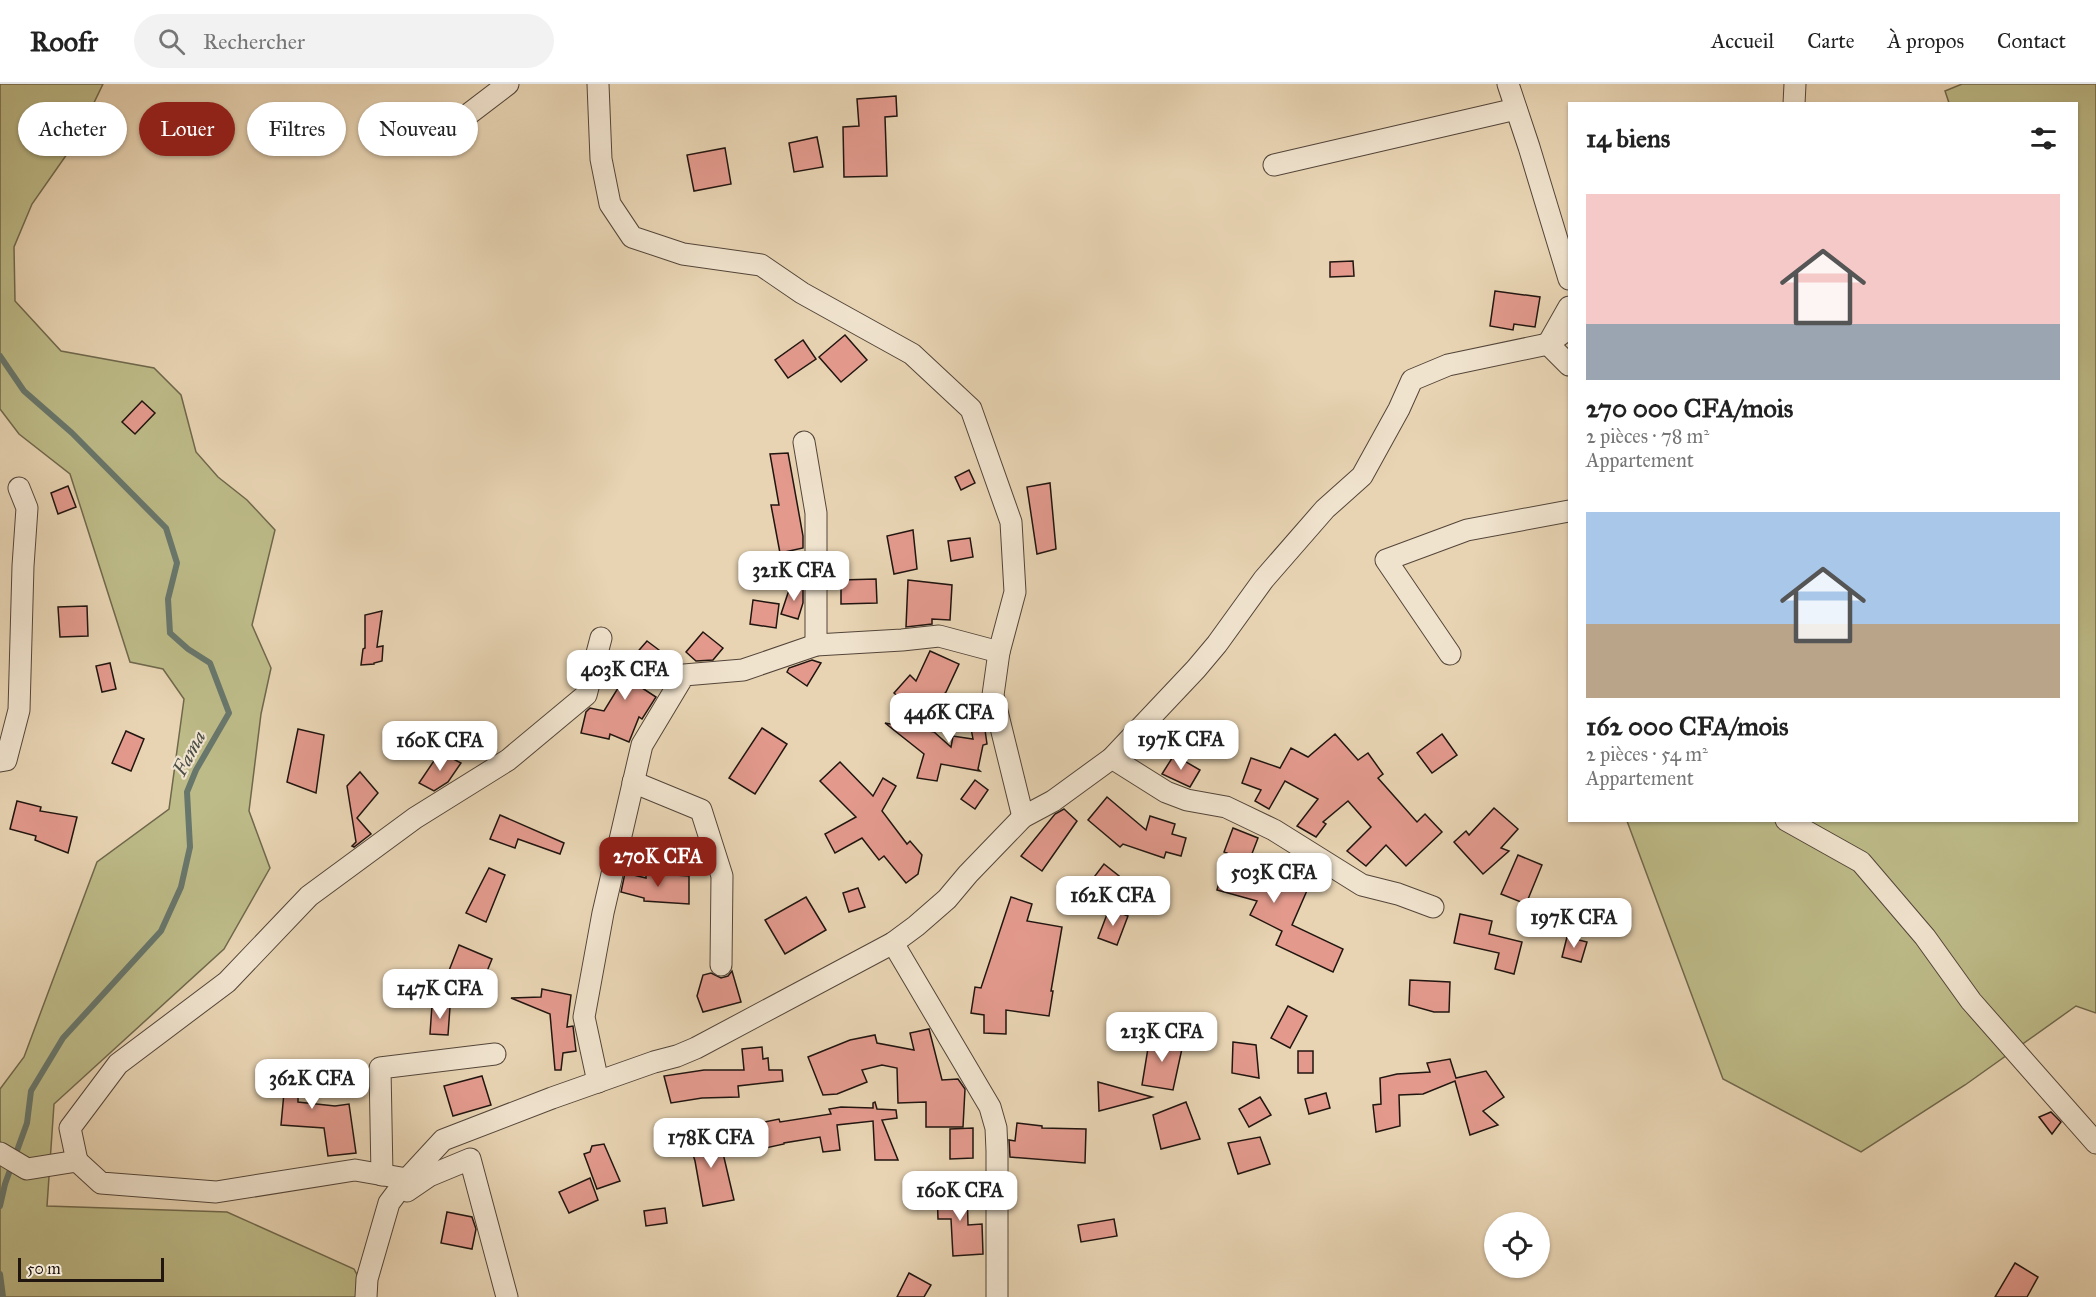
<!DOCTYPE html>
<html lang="fr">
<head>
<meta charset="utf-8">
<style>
	:root { --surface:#fff; --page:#f2f2f2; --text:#222; --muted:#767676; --line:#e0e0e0; --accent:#8f2418 }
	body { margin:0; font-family:"IM FELL Great Primer",serif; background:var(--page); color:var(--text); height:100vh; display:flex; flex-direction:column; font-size:22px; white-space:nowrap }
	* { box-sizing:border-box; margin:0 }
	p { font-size:20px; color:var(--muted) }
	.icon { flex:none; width:33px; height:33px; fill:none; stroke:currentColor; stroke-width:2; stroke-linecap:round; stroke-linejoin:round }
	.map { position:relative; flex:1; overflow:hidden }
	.side { position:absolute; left:1568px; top:18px; width:510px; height:720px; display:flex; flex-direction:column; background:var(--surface); border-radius:0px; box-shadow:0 2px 4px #0004 }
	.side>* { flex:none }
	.hud { position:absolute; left:18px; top:18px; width:570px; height:54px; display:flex; gap:12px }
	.fabs { position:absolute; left:1484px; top:1128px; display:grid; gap:12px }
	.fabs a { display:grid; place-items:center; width:66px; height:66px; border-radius:50%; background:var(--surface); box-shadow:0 2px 4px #0004; font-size:30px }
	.scale { position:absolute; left:18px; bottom:15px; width:146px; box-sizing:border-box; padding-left:6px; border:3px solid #211510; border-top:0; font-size:16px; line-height:21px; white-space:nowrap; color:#211510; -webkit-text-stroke:4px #f0e3ce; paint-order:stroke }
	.price { position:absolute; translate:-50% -51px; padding:0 14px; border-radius:12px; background:#fff; color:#222; font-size:20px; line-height:39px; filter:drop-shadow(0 2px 3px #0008) }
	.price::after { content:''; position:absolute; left:50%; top:36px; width:18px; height:14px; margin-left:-9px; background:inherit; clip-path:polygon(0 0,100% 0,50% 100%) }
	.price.selected { background:var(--accent); color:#fff }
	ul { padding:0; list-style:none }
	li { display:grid; align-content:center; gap:12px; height:318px; padding:0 18px }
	li span { display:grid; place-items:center; height:186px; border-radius:0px; color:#555 }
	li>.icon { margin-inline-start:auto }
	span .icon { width:108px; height:108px; fill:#fffc; stroke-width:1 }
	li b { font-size:26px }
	h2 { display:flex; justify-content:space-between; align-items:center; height:72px; padding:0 18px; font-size:26px }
	.chip { padding:0 21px; border-radius:27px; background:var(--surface); box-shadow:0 2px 4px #0004; font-size:21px; line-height:54px }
	.chip.selected { background:var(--accent); color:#fff }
	header { display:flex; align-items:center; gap:36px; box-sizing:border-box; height:84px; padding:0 30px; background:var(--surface); border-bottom:2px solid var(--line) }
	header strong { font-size:28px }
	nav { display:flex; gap:33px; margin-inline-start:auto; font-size:21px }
	.search { width:420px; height:54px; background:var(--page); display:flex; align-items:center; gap:15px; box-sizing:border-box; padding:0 21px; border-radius:33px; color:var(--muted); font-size:22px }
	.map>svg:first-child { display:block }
</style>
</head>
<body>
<header>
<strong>Roofr</strong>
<div class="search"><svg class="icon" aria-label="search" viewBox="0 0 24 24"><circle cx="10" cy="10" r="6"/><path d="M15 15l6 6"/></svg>Rechercher</div>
<nav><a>Accueil</a><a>Carte</a><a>À propos</a><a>Contact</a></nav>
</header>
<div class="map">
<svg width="2096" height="1213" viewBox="0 0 2096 1213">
	<rect width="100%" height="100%" fill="#e8d4b3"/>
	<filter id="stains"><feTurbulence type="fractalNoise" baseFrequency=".00333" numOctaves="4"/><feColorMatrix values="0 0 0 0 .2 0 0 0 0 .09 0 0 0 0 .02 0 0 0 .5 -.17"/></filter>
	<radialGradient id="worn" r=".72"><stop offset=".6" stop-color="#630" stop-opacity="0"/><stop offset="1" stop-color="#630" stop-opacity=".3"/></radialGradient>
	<g fill="#bdbb88" stroke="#6f684c" stroke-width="1.5">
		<path d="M 0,0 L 103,0 L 74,60 L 32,120 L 14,163 L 15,217 L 61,267 L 154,284 L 181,311 L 196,368 L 218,393 L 247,416 L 275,446 L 252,541 L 271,584 L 261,630 L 249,727 L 270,784 L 224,865 L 54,1020 L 47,1122 L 227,1128 L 354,1185 L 369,1213 L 0,1213 L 0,1005 L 24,973 L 97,778 L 169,725 L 184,615 L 163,585 L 130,578 L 70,390 L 19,350 L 0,325 Z"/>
		<path d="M 1962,0 L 2096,0 L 2096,929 L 2076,922 L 1965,1001 L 1861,1068 L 1723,995 L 1627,737 L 2076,736 L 2076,20 L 1949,19 L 1945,7 Z"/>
	</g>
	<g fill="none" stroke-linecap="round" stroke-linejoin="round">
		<g stroke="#68776c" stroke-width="6">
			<path d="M 0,272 L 24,307 L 72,349 L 166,444 L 177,479 L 168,515 L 170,549 L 188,565 L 210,579 L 229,629 L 196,686 L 187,708 L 190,763 L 181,803 L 161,847 L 63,954 L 31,1007 L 27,1039 L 5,1100 L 0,1122"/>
			<path d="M 0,1190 L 3,1213"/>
		</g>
	</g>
	<g fill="#e39a8d" stroke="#211510" stroke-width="1.5">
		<path d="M 896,12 L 897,32 L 885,33 L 887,92 L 844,93 L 843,43 L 859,42 L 857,15 Z"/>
		<path d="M 817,53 L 823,83 L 794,88 L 789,59 Z"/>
		<path d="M 725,64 L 731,100 L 694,107 L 687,71 Z"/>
		<path d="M 1353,177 L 1354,192 L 1330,193 L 1330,178 Z"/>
		<path d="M 1495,207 L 1540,213 L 1535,243 L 1514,240 L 1513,246 L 1490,242 Z"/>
		<path d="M 845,251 L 867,276 L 841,298 L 819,273 Z"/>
		<path d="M 803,256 L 816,275 L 788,294 L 775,276 Z"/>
		<path d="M 142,317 L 155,329 L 135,350 L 122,338 Z"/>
		<path d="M 788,369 L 803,452 L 803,464 L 780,469 L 771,421 L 779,421 L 770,370 Z"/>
		<path d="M 969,386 L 975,399 L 961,406 L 955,393 Z"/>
		<path d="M 1050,399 L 1056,465 L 1037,470 L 1027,403 Z"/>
		<path d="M 68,402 L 76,423 L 58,430 L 51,409 Z"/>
		<path d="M 913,446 L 917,485 L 894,490 L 887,452 Z"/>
		<path d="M 970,454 L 973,473 L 951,477 L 948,457 Z"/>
		<path d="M 876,495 L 877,519 L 841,520 L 841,496 Z"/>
		<path d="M 908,496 L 952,501 L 950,536 L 932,535 L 932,540 L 906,543 Z"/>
		<path d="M 791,500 L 803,504 L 803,519 L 798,535 L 781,530 Z"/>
		<path d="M 753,516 L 779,520 L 776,544 L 750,540 Z"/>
		<path d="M 87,522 L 88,552 L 60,553 L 58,523 Z"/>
		<path d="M 382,527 L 377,563 L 383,562 L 382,577 L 374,579 L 374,580 L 361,581 L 363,565 L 365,564 L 365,531 Z"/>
		<path d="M 703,548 L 723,564 L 713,576 L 696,577 L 686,568 Z"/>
		<path d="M 647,557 L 663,569 L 636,600 L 656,613 L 642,635 L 639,633 L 629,658 L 610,650 L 609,655 L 581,649 L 586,628 L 590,624 L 604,627 L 631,583 L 627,580 Z"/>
		<path d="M 930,567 L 959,580 L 946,608 L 922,635 L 894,609 L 910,591 L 916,597 Z"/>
		<path d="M 812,576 L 821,579 L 807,602 L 787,588 L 789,584 Z"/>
		<path d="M 110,579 L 116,605 L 102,608 L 96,582 Z"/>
		<path d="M 980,611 L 987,660 L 983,661 L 978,685 L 980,687 L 941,680 L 937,697 L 917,694 L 924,670 L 885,639 L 934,648 L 951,663 L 953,652 L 973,655 L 965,612 Z"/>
		<path d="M 762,644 L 787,660 L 755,710 L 729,694 Z"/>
		<path d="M 298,645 L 324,651 L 316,709 L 287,698 Z"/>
		<path d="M 126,647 L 144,655 L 131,687 L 112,679 Z"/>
		<path d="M 1335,650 L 1358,676 L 1368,669 L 1383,690 L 1378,694 L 1417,738 L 1425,730 L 1442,748 L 1406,782 L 1386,761 L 1366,782 L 1347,767 L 1371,743 L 1348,717 L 1323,738 L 1326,740 L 1316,753 L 1297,742 L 1318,715 L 1285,697 L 1269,725 L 1255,717 L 1261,706 L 1242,699 L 1251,674 L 1280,684 L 1291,664 L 1308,673 Z"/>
		<path d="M 1442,650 L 1457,671 L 1432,689 L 1417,669 Z"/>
		<path d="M 440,668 L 461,679 L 448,698 L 434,707 L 419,699 Z"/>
		<path d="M 1174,671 L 1200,686 L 1190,703 L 1162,690 Z"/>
		<path d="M 840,678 L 873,712 L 883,694 L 896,702 L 882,727 L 907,760 L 910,757 L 922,771 L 918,790 L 906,799 L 884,772 L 879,776 L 862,754 L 835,769 L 825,750 L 856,733 L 820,697 Z"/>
		<path d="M 360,688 L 378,709 L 357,734 L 371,750 L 354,763 L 352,762 L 356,758 L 347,702 Z"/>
		<path d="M 975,696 L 988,706 L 975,725 L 961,715 Z"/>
		<path d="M 1107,713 L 1146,746 L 1150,732 L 1175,740 L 1172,750 L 1186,754 L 1181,772 L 1166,768 L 1164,774 L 1123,760 L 1120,763 L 1088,736 Z"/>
		<path d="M 17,717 L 41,723 L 40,727 L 77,733 L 68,769 L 35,756 L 36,752 L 10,745 Z"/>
		<path d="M 1494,724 L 1518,745 L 1501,764 L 1509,767 L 1483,790 L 1454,758 L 1466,747 L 1469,751 Z"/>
		<path d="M 1064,725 L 1077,737 L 1042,787 L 1021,772 L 1055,730 Z"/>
		<path d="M 500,731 L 564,759 L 560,770 L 518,755 L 515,764 L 490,755 Z"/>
		<path d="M 1233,744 L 1258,754 L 1243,793 L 1278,809 L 1286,792 L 1309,802 L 1292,841 L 1343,865 L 1333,888 L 1276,861 L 1282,847 L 1250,831 L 1257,817 L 1217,806 L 1227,769 L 1224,768 Z"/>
		<path d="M 1518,771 L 1542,781 L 1526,820 L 1501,810 Z"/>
		<path d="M 1104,780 L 1119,792 L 1103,813 L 1088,801 Z"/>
		<path d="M 489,784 L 505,791 L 486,838 L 466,829 Z"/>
		<path d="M 625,789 L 646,794 L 646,789 L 689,792 L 689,820 L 644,817 L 644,814 L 621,808 Z"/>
		<path d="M 858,804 L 865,823 L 849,828 L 843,809 Z"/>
		<path d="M 806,813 L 826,846 L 785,870 L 765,836 Z"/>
		<path d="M 1011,813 L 1032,820 L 1027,837 L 1062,843 L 1051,907 L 1053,907 L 1049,932 L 1006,926 L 1006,950 L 984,949 L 984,931 L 971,929 L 975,903 L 981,904 Z"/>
		<path d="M 1109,825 L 1128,832 L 1117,861 L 1098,854 Z"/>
		<path d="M 1460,830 L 1492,837 L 1489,850 L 1522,858 L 1514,890 L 1495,885 L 1499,869 L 1454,859 Z"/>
		<path d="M 1567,853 L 1587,858 L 1581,878 L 1562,873 Z"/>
		<path d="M 459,861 L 492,875 L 481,902 L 448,889 Z"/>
		<path d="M 732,887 L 741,918 L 703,928 L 697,912 L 703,891 L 711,889 L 721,894 L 728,892 Z"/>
		<path d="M 1410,896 L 1450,898 L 1449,928 L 1434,928 L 1409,921 Z"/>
		<path d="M 542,905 L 571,911 L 567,943 L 573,942 L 576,967 L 563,969 L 561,986 L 555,986 L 550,930 L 511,914 L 541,913 Z"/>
		<path d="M 432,921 L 450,923 L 448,951 L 430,950 Z"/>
		<path d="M 1288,922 L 1307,932 L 1290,964 L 1271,954 Z"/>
		<path d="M 929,945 L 942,996 L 958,995 L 965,1005 L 963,1043 L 926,1043 L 926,1018 L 898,1019 L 897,984 L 882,981 L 862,986 L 867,998 L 837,1010 L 823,1011 L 808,973 L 850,956 L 875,951 L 877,959 L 914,966 L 910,949 Z"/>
		<path d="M 1150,952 L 1183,960 L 1173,1006 L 1142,1001 Z"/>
		<path d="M 1233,958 L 1256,961 L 1259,994 L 1232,989 Z"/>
		<path d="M 762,963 L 763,975 L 768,974 L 769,986 L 782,986 L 783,997 L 738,1002 L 739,1013 L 702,1014 L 671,1019 L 664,992 L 704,986 L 744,986 L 742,965 Z"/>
		<rect x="1298" y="967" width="15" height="22"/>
		<path d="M 1450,975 L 1456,994 L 1486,987 L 1504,1013 L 1483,1027 L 1498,1041 L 1470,1051 L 1455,997 L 1423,1010 L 1399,1011 L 1400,1042 L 1376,1048 L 1373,1021 L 1381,1020 L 1380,994 L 1397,990 L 1430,988 L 1427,979 Z"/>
		<path d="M 266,976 L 298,976 L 298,1018 L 335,1022 L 349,1020 L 356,1069 L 328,1072 L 324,1044 L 281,1041 L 285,998 L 267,998 Z"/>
		<path d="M 482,992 L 491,1021 L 453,1032 L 444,1002 Z"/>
		<path d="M 1098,998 L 1152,1013 L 1099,1027 Z"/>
		<path d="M 1326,1009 L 1330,1024 L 1309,1030 L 1305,1015 Z"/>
		<path d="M 1260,1013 L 1271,1031 L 1249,1043 L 1239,1025 Z"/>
		<path d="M 875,1018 L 877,1025 L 896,1026 L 897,1034 L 882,1036 L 898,1076 L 875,1076 L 873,1037 L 837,1041 L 840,1066 L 823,1068 L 820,1053 L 784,1059 L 784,1060 L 751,1067 L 746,1042 L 779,1035 L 780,1038 L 831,1030 L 829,1025 L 841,1023 L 873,1024 L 873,1019 Z"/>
		<path d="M 1186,1018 L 1200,1055 L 1161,1065 L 1153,1031 Z"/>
		<path d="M 2051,1028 L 2061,1038 L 2052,1050 L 2039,1033 Z"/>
		<path d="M 1017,1039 L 1042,1042 L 1042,1044 L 1086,1045 L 1085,1079 L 1010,1073 L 1009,1056 L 1015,1057 Z"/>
		<path d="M 973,1044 L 973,1074 L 950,1075 L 950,1045 Z"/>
		<path d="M 718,1048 L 734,1116 L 703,1122 L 695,1077 L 688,1055 Z"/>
		<path d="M 1260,1053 L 1270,1080 L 1238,1090 L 1228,1059 Z"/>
		<path d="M 604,1060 L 620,1097 L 597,1105 L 584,1070 L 590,1068 L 592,1062 Z"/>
		<path d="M 590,1094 L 598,1116 L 569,1129 L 559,1108 Z"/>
		<path d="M 967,1104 L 968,1141 L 982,1140 L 983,1170 L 953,1172 L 951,1135 L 938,1135 L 937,1105 Z"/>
		<path d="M 665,1124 L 667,1139 L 646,1142 L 644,1127 Z"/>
		<path d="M 447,1128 L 472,1133 L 476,1145 L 472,1165 L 441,1159 Z"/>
		<path d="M 1114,1135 L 1117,1152 L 1081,1158 L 1078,1141 Z"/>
		<path d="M 2015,1179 L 2038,1193 L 2027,1213 L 1995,1213 Z"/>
		<path d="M 909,1189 L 931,1201 L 924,1213 L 897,1213 Z"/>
	</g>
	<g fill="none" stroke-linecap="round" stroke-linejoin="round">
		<g stroke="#534539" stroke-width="23">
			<g id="minor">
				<path d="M 598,0 L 601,75 L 610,120 L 632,153 L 683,170 L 761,181 L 802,209 L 912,270 L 971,325 L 1011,438 L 1015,508 L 999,568 L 993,611 L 1023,733"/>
				<path d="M 1508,0 L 1529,63 L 1569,195"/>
				<path d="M 1794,20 L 1795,0"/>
				<path d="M 432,58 L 508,0"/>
				<path d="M 1274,81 L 1516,25"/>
				<path d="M 1569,223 L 1548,260 L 1569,281"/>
				<path d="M 804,358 L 816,429 L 816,561"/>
				<path d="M 1450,570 L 1386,476 L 1467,446 L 1569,427"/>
				<path d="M 1112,674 L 1166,708 L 1187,716 L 1226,723 L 1274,746 L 1362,801 L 1398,810 L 1433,823"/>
				<path d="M 0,677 L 6,676 L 19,626 L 23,482 L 27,424 L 19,404"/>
				<path d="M 633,698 L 701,726 L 722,792 L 721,881"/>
				<path d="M 1786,736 L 1861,778 L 1925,853 L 1971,917 L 2096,1059"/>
				<path d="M 893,859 L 990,1023 L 996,1044 L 997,1067 L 997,1213"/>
				<path d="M 598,998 L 584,933 L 603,829 L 642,661 L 684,591 L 743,586 L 816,561 L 902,556 L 939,552 L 999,568"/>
				<path d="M 0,1069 L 27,1085 L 77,1077 L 101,1099 L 216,1108 L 355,1086 L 407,1095"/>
				<path d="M 77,1077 L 70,1044 L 118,980 L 227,898 L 309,812 L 415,734 L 508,676 L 586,611 L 601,554"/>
				<path d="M 382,1091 L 380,984 L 495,970"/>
				<path d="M 407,1107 L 429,1092 L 470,1075 L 507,1213"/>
				<path d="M 366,1213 L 367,1195 L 389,1119 L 407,1095 L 443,1056 L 552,1014 L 654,978 L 677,972 L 696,964 L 893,859 L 916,842 L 947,815 L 968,790 L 1023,733 L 1053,717 L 1112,674 L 1196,585 L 1217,560 L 1264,495 L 1325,425 L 1362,392 L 1399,325 L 1412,296 L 1448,281 L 1548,260 L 1569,244"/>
			</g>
		</g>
		<use href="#minor" stroke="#f0e3ce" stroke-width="21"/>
	</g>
	<g text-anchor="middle" stroke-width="4.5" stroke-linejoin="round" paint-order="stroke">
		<g font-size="20" font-style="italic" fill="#4b4e46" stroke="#f0e3ce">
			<text transform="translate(189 669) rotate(-62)" y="7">Fama</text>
		</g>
	</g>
	<rect width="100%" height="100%" filter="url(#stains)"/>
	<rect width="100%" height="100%" fill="url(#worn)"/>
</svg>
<div class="fabs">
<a><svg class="icon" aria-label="locate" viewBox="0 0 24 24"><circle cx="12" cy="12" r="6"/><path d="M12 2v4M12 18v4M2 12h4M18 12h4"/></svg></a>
</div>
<div class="scale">50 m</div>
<b class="price" style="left:794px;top:518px">321K CFA</b>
<b class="price" style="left:625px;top:617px">403K CFA</b>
<b class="price" style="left:949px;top:660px">446K CFA</b>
<b class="price" style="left:1181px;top:687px">197K CFA</b>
<b class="price" style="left:440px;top:688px">160K CFA</b>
<b class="price selected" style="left:658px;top:804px">270K CFA</b>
<b class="price" style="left:1274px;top:820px">503K CFA</b>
<b class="price" style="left:1113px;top:843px">162K CFA</b>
<b class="price" style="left:1574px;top:865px">197K CFA</b>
<b class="price" style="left:440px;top:936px">147K CFA</b>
<b class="price" style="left:1162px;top:979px">213K CFA</b>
<b class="price" style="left:312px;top:1026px">362K CFA</b>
<b class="price" style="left:711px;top:1085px">178K CFA</b>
<b class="price" style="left:960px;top:1138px">160K CFA</b>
<div class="hud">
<a class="chip">Acheter</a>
<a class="chip selected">Louer</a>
<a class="chip">Filtres</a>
<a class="chip">Nouveau</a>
</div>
<section class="side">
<h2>14 biens<svg class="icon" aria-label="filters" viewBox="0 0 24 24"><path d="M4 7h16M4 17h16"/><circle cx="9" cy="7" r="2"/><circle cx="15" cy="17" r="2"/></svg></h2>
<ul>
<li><span style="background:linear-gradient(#f6c9c9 70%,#9aa5b1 0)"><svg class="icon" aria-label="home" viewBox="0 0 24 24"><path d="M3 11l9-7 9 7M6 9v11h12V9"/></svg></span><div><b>270 000 CFA/mois</b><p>2 pièces · 78 m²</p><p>Appartement</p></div></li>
<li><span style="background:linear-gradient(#a9c7e8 60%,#b9a48a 0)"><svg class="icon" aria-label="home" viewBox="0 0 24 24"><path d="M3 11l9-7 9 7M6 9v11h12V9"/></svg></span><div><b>162 000 CFA/mois</b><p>2 pièces · 54 m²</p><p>Appartement</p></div></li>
</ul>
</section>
</div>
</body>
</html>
